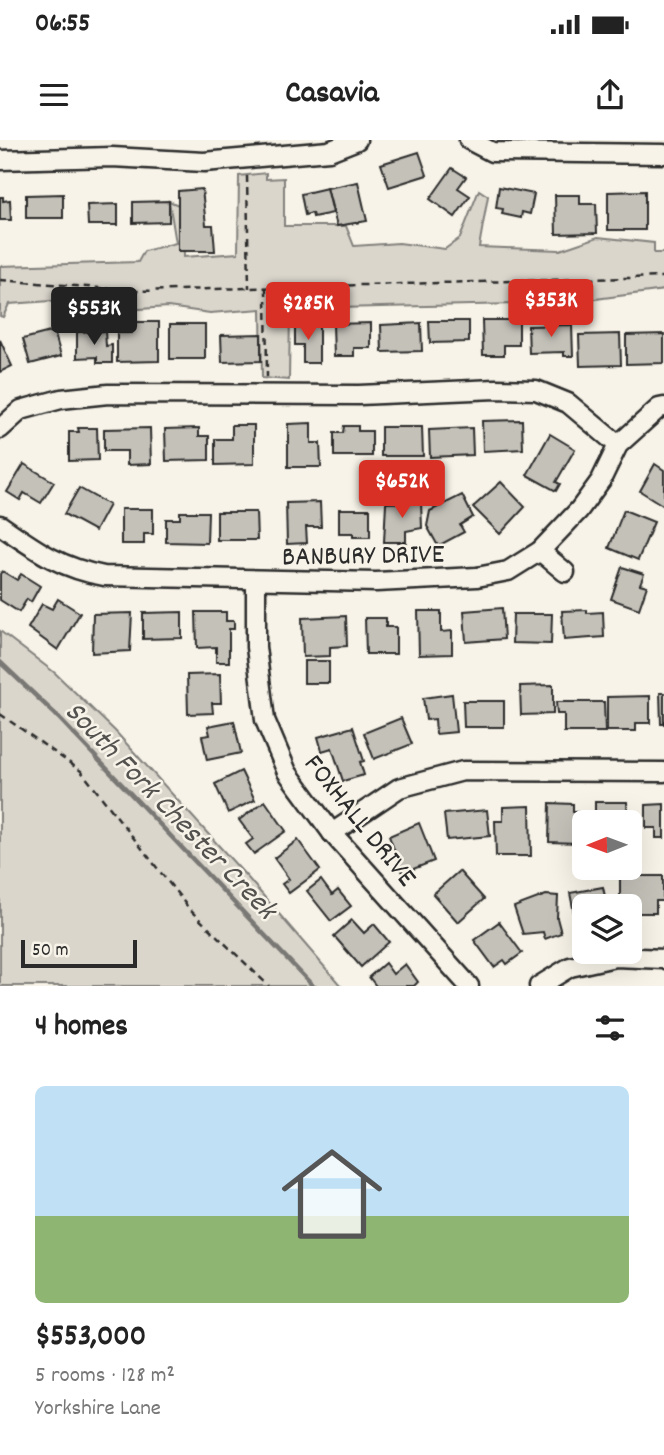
<!DOCTYPE html>
<html lang="en">
<head>
<meta charset="utf-8">
<style>
	:root { --surface:#fff; --page:#f2f2f2; --text:#222; --muted:#767676; --accent:#d93025 }
	body { margin:0; font-family:Dekko,sans-serif; background:var(--page); color:var(--text); height:100vh; display:flex; flex-direction:column; font-size:26px; white-space:nowrap }
	* { box-sizing:border-box; margin:0 }
	p { font-size:23px; color:var(--muted) }
	.icon { flex:none; width:38px; height:38px; fill:none; stroke:currentColor; stroke-width:2; stroke-linecap:round; stroke-linejoin:round }
	.map { position:relative; height:846px; overflow:hidden }
	.details { display:flex; flex-direction:column; background:var(--surface); flex:1 }
	.details>* { flex:none }
	.needle { width:46px; rotate:269deg }
	.fabs { position:absolute; left:572px; top:670px; display:grid; gap:14px }
	.fabs a { display:grid; place-items:center; width:70px; height:70px; border-radius:10px; background:var(--surface); box-shadow:0 7px 28px #0002; font-size:35px }
	.scale { position:absolute; left:21px; bottom:18px; width:116px; box-sizing:border-box; padding-left:7px; border:4px solid #2b2b2b; border-top:0; font-size:19px; line-height:24px; white-space:nowrap; color:#2b2b2b; -webkit-text-stroke:5px #f7f3e8; paint-order:stroke }
	.price { position:absolute; translate:-50% -60px; padding:0 16px; border-radius:7px; background:var(--accent); color:#fff; font-size:23px; line-height:46px; filter:drop-shadow(0 2px 4px #0008) }
	.price::after { content:''; position:absolute; left:50%; top:42px; width:21px; height:16px; margin-left:-10px; background:inherit; clip-path:polygon(0 0,100% 0,50% 100%) }
	.price.selected { background:#222; color:#fff }
	ul { padding:0; list-style:none }
	li { display:grid; align-content:center; gap:14px; height:371px; padding:0 35px }
	li span { display:grid; place-items:center; height:217px; border-radius:10px; color:#555 }
	li>.icon { margin-inline-start:auto }
	span .icon { width:126px; height:126px; fill:#fffc; stroke-width:1 }
	li b { font-size:30px }
	h2 { display:flex; justify-content:space-between; align-items:center; height:84px; padding:0 35px; font-size:30px }
	.status { display:flex; justify-content:space-between; align-items:center; height:49px; padding:0 35px; background:var(--surface); direction:ltr }
	.status svg { height:19px; fill:currentColor }
	header { display:flex; justify-content:space-between; align-items:center; height:91px; padding:0 35px; background:var(--surface); font-size:32px; font-weight:700 }
	.map>svg:first-child { display:block }
</style>
</head>
<body>
<div class="status"><b>06:55</b><svg viewBox="0 0 49 12"><path d="M0 12V9h3v3zM5 12V6h3v6zM10 12V3h3v9zM15 12V0h3v12zM26 1h20v11H26zM47 4h2v5h-2z"/></svg></div>
<header><svg class="icon" aria-label="menu" viewBox="0 0 24 24"><path d="M4 6h16M4 12h16M4 18h16"/></svg>Casavia<svg class="icon" aria-label="share" viewBox="0 0 24 24"><path d="M12 15V3M7 8l5-5 5 5M5 13v7h14v-7"/></svg></header>
<div class="map">
<svg width="664" height="846" viewBox="0 0 664 846">
	<rect width="100%" height="100%" fill="#f7f3e8"/>
	<filter id="ink" filterUnits="userSpaceOnUse"><feTurbulence type="fractalNoise" baseFrequency=".0143" numOctaves="2"/><feDisplacementMap in="SourceGraphic" scale="14" xChannelSelector="R" yChannelSelector="G"/><feConvolveMatrix kernelMatrix="1 2 1 2 8 2 1 2 1" color-interpolation-filters="sRGB"/></filter>
	<g filter="url(#ink)">
		<g fill="#dad6cc" stroke="#82807c" stroke-width="2">
			<path d="M 266,33 L 266,39 L 284,38 L 284,86 L 346,86 L 354,106 L 399,103 L 445,109 L 460,98 L 479,50 L 488,56 L 479,107 L 560,110 L 598,97 L 654,103 L 654,113 L 664,113 L 664,150 L 565,163 L 290,169 L 289,240 L 262,238 L 261,169 L 210,173 L 168,167 L 69,174 L 51,161 L 9,164 L 3,177 L 0,176 L 0,126 L 138,122 L 144,111 L 176,103 L 169,61 L 183,67 L 184,117 L 238,113 L 239,36 Z"/>
			<path d="M 0,491 L 55,533 L 115,591 L 248,738 L 341,846 L 0,846 Z"/>
		</g>
		<g fill="none" stroke-linecap="round" stroke-linejoin="round">
			<path stroke="#7a7874" stroke-width="4.5" d="M 0,522 L 54,573 L 313,846"/>
		</g>
		<g fill="#c4c1b9" stroke="#2b2b2b" stroke-width="2">
			<path d="M 419,12 L 427,35 L 389,47 L 381,24 Z"/>
			<path d="M 452,28 L 466,37 L 458,48 L 470,56 L 455,77 L 430,59 Z"/>
			<path d="M 358,42 L 367,81 L 337,86 L 327,48 Z"/>
			<path d="M 499,47 L 534,54 L 530,74 L 522,72 L 521,78 L 502,74 L 503,69 L 496,68 Z"/>
			<path d="M 327,48 L 333,73 L 313,77 L 312,73 L 305,75 L 301,54 Z"/>
			<path d="M 202,49 L 206,85 L 213,85 L 215,111 L 178,111 L 178,51 Z"/>
			<path d="M 645,51 L 645,90 L 608,90 L 608,52 Z"/>
			<path d="M 63,54 L 63,78 L 26,78 L 26,55 Z"/>
			<path d="M 555,55 L 580,55 L 580,64 L 596,64 L 597,93 L 556,94 Z"/>
			<path d="M 0,57 L 3,57 L 3,61 L 10,60 L 11,80 L 0,80 Z"/>
			<path d="M 169,61 L 169,82 L 133,83 L 133,62 Z"/>
			<path d="M 118,64 L 118,85 L 88,85 L 87,65 Z"/>
			<path d="M 482,180 L 519,180 L 519,205 L 504,205 L 504,215 L 483,215 Z"/>
			<path d="M 429,181 L 469,181 L 469,202 L 430,203 Z"/>
			<path d="M 131,182 L 159,182 L 159,221 L 117,222 L 117,193 L 131,193 Z"/>
			<path d="M 371,183 L 371,208 L 354,208 L 354,216 L 334,216 L 333,184 Z"/>
			<path d="M 421,183 L 422,211 L 382,212 L 381,185 Z"/>
			<rect x="170" y="184" width="35" height="35"/>
			<path d="M 295,185 L 319,185 L 319,223 L 303,223 L 303,205 L 295,205 Z"/>
			<path d="M 572,185 L 573,216 L 564,216 L 564,212 L 529,213 L 528,186 Z"/>
			<path d="M 54,191 L 61,216 L 30,224 L 23,199 Z"/>
			<path d="M 105,191 L 106,206 L 112,205 L 112,223 L 97,223 L 97,217 L 77,218 L 77,192 Z"/>
			<path d="M 261,194 L 261,221 L 222,222 L 221,195 Z"/>
			<path d="M 620,194 L 621,225 L 580,226 L 579,195 Z"/>
			<path d="M 664,194 L 664,223 L 626,224 L 626,195 Z"/>
			<path d="M 0,200 L 12,226 L 0,232 Z"/>
			<path d="M 522,280 L 523,309 L 483,311 L 482,281 Z"/>
			<path d="M 311,283 L 311,303 L 320,303 L 321,327 L 288,327 L 288,284 Z"/>
			<path d="M 232,285 L 254,285 L 254,324 L 215,325 L 215,299 L 232,299 Z"/>
			<path d="M 344,286 L 358,286 L 358,291 L 372,291 L 372,316 L 334,316 L 334,293 L 343,293 Z"/>
			<path d="M 381,287 L 422,287 L 423,316 L 381,316 Z"/>
			<path d="M 78,288 L 97,288 L 98,320 L 69,321 L 69,292 L 79,292 Z"/>
			<path d="M 150,288 L 151,324 L 127,325 L 127,311 L 104,311 L 104,289 Z"/>
			<path d="M 199,288 L 199,296 L 209,296 L 209,320 L 166,321 L 165,289 Z"/>
			<path d="M 472,288 L 473,315 L 430,317 L 429,290 Z"/>
			<path d="M 550,294 L 575,309 L 556,342 L 560,344 L 556,351 L 527,335 Z"/>
			<path d="M 24,324 L 54,342 L 41,363 L 24,353 L 20,360 L 7,352 Z"/>
			<path d="M 655,324 L 664,330 L 664,366 L 640,351 Z"/>
			<path d="M 501,342 L 525,367 L 500,394 L 473,367 Z"/>
			<path d="M 79,348 L 109,365 L 95,391 L 64,374 Z"/>
			<path d="M 462,355 L 473,377 L 460,385 L 464,392 L 438,406 L 427,386 L 430,371 Z"/>
			<path d="M 320,362 L 321,387 L 306,387 L 307,403 L 287,404 L 286,363 Z"/>
			<path d="M 421,362 L 422,388 L 406,391 L 406,402 L 384,402 L 386,363 Z"/>
			<path d="M 121,369 L 153,369 L 153,394 L 144,394 L 144,404 L 121,404 Z"/>
			<path d="M 339,369 L 370,369 L 370,397 L 353,397 L 353,393 L 339,393 Z"/>
			<path d="M 624,370 L 654,382 L 638,420 L 609,408 Z"/>
			<path d="M 180,372 L 208,372 L 207,403 L 166,402 L 166,379 L 180,379 Z"/>
			<path d="M 217,372 L 256,372 L 257,400 L 217,400 Z"/>
			<path d="M 622,427 L 644,434 L 640,444 L 647,446 L 639,469 L 611,459 Z"/>
			<path d="M 2,431 L 17,440 L 21,434 L 40,446 L 31,462 L 27,459 L 19,472 L 0,460 L 0,434 Z"/>
			<path d="M 58,459 L 80,473 L 58,510 L 28,488 L 42,464 L 52,469 Z"/>
			<path d="M 502,468 L 504,499 L 466,502 L 464,471 Z"/>
			<path d="M 587,470 L 587,473 L 603,472 L 604,497 L 564,500 L 562,471 Z"/>
			<path d="M 418,471 L 441,471 L 441,492 L 452,491 L 452,514 L 419,515 Z"/>
			<path d="M 182,472 L 182,498 L 143,499 L 143,473 Z"/>
			<path d="M 196,472 L 226,472 L 226,481 L 234,481 L 234,489 L 229,489 L 229,522 L 216,522 L 216,507 L 197,508 Z"/>
			<path d="M 132,473 L 130,511 L 92,513 L 93,474 Z"/>
			<path d="M 513,474 L 552,474 L 551,504 L 512,503 Z"/>
			<path d="M 346,476 L 347,506 L 330,507 L 330,516 L 303,517 L 302,478 Z"/>
			<path d="M 365,478 L 386,478 L 386,487 L 396,487 L 396,514 L 366,514 Z"/>
			<rect x="304" y="521" width="25" height="22"/>
			<path d="M 220,534 L 221,563 L 212,563 L 213,573 L 188,574 L 187,535 Z"/>
			<path d="M 553,545 L 553,574 L 521,575 L 520,546 Z"/>
			<path d="M 660,553 L 664,553 L 664,584 L 661,584 Z"/>
			<path d="M 452,554 L 456,592 L 436,594 L 435,579 L 426,580 L 423,558 Z"/>
			<path d="M 650,556 L 650,583 L 636,583 L 636,591 L 607,591 L 607,557 Z"/>
			<path d="M 463,561 L 504,561 L 504,587 L 464,587 Z"/>
			<path d="M 556,562 L 604,562 L 605,592 L 564,592 L 564,574 L 557,574 Z"/>
			<path d="M 401,578 L 412,604 L 374,619 L 364,593 Z"/>
			<path d="M 234,581 L 241,613 L 207,620 L 202,596 L 210,595 L 208,586 Z"/>
			<path d="M 353,587 L 364,621 L 360,622 L 364,635 L 343,641 L 332,608 L 322,611 L 318,597 Z"/>
			<path d="M 241,631 L 255,660 L 228,673 L 215,644 Z"/>
			<path d="M 265,661 L 286,691 L 254,714 L 246,704 L 253,699 L 239,680 Z"/>
			<path d="M 595,662 L 627,662 L 628,682 L 595,682 Z"/>
			<path d="M 550,663 L 573,664 L 573,672 L 579,672 L 578,703 L 549,702 Z"/>
			<path d="M 664,664 L 664,698 L 656,698 L 656,688 L 646,688 L 646,665 Z"/>
			<path d="M 530,666 L 531,716 L 496,716 L 495,681 L 503,681 L 503,667 Z"/>
			<path d="M 487,670 L 490,696 L 447,700 L 444,674 Z"/>
			<path d="M 419,683 L 434,721 L 403,733 L 389,696 Z"/>
			<path d="M 298,700 L 320,730 L 289,753 L 282,744 L 289,739 L 274,718 Z"/>
			<path d="M 459,731 L 484,759 L 458,782 L 433,754 Z"/>
			<path d="M 620,736 L 663,736 L 663,761 L 656,761 L 656,773 L 638,773 L 638,781 L 630,781 L 628,760 L 620,760 Z"/>
			<path d="M 321,740 L 332,755 L 338,750 L 351,766 L 331,781 L 307,751 Z"/>
			<path d="M 603,747 L 607,766 L 584,766 L 584,771 L 574,773 L 570,753 Z"/>
			<path d="M 546,755 L 558,756 L 557,778 L 561,793 L 545,799 L 543,792 L 523,794 L 514,767 Z"/>
			<path d="M 352,780 L 364,793 L 374,784 L 389,802 L 361,827 L 334,796 Z"/>
			<path d="M 499,782 L 522,813 L 507,824 L 504,820 L 494,827 L 474,800 Z"/>
			<path d="M 385,823 L 393,834 L 405,824 L 418,842 L 414,846 L 376,846 L 369,837 Z"/>
		</g>
		<g fill="none" stroke-linecap="round" stroke-linejoin="round">
			<g stroke="#2b2b2b" stroke-width="23">
				<g id="street">
					<path d="M 469,0 L 492,12 L 664,14"/>
					<path d="M 0,20 L 112,17 L 204,22 L 329,11 L 357,0"/>
					<path d="M 0,289 L 21,270 L 61,259 L 108,254 L 359,255 L 496,249 L 536,250 L 568,263 L 618,305"/>
					<path d="M 0,385 C 36,410 60,428 104,436 L 376,442 L 477,437 L 508,431 L 540,411 L 579,370 L 601,340 L 618,305 L 659,268 L 664,267"/>
					<path d="M 540,411 L 565,432"/>
					<path d="M 256,440 L 256,507 L 265,580 L 287,632 L 332,693 L 469,846"/>
					<path d="M 332,693 L 399,648 L 463,631 L 664,632"/>
					<path d="M 539,846 L 570,827 L 615,817 L 664,819"/>
				</g>
			</g>
			<g stroke="#2b2b2b" stroke-width="2.5" stroke-dasharray="7 5" stroke-linecap="butt">
				<path d="M 247,36 L 249,148"/>
				<path d="M 0,140 L 138,151 L 664,137"/>
				<path d="M 266,148 L 267,237"/>
				<path d="M 0,574 L 81,631 L 191,771 L 269,846"/>
			</g>
			<use href="#street" stroke="#f7f3e8" stroke-width="18"/>
		</g>
	</g>
	<g text-anchor="middle" stroke-width="5" stroke-linejoin="round" paint-order="stroke">
		<g font-size="28" fill="#2b2b2b" stroke="#f7f3e8">
			<text transform="translate(363 413) rotate(-1)" y="10">BANBURY DRIVE</text>
			<text transform="translate(362 679) rotate(51)" y="10">FOXHALL DRIVE</text>
		</g>
		<g font-size="30" font-style="italic" fill="#53524f" stroke="#f7f3e8">
			<text transform="translate(172 669) rotate(46)" y="10">South Fork Chester Creek</text>
		</g>
	</g>
</svg>
<div class="fabs">
<a><svg class="needle" viewBox="-14 -14 28 28"><path d="M0-13l5 13h-10z" fill="#e53935"/><path d="M0 13l5-13h-10z" fill="#767676"/></svg></a>
<a><svg class="icon" aria-label="layers" viewBox="0 0 24 24"><path d="M12 4l9 5-9 5-9-5zM3 14l9 5 9-5"/></svg></a>
</div>
<div class="scale">50 m</div>
<b class="price" style="left:551px;top:199px">$353K</b>
<b class="price" style="left:308px;top:202px">$285K</b>
<b class="price selected" style="left:94px;top:207px">$553K</b>
<b class="price" style="left:402px;top:380px">$652K</b>
</div>
<section class="details">
<h2>4 homes<svg class="icon" aria-label="filters" viewBox="0 0 24 24"><path d="M4 7h16M4 17h16"/><circle cx="9" cy="7" r="2"/><circle cx="15" cy="17" r="2"/></svg></h2>
<ul>
<li><span style="background:linear-gradient(#bfe0f5 60%,#8fb573 0)"><svg class="icon" aria-label="home" viewBox="0 0 24 24"><path d="M3 11l9-7 9 7M6 9v11h12V9"/></svg></span><div><b>$553,000</b><p>5 rooms · 128 m²</p><p>Yorkshire Lane</p></div></li>
</ul>
</section>
</body>
</html>
